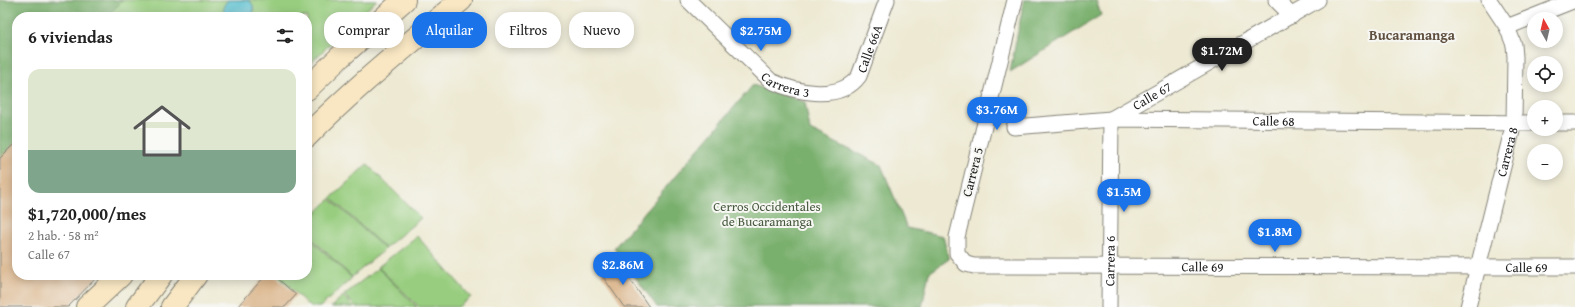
<!DOCTYPE html>
<html lang="es">
<head>
<meta charset="utf-8">
<style>
	:root { --surface:#fff; --page:#f6f6f6; --text:#222; --muted:#767676; --line:#e0e0e0; --accent:#1a73e8 }
	body { margin:0; font-family:"Gentium Book Plus",serif; background:var(--page); color:var(--text); height:100vh; display:flex; flex-direction:column; font-size:15px; white-space:nowrap }
	* { box-sizing:border-box; margin:0 }
	p { font-size:13px; color:var(--muted) }
	.icon { flex:none; width:22px; height:22px; fill:none; stroke:currentColor; stroke-width:2; stroke-linecap:round; stroke-linejoin:round }
	.map { position:relative; flex:1; overflow:hidden }
	.side { position:absolute; left:12px; top:12px; width:300px; height:268px; display:flex; flex-direction:column; background:var(--surface); border-radius:16px; box-shadow:0 2px 10px #0003 }
	.side>* { flex:none }
	.banner { position:absolute; left:324px; top:12px; width:380px; height:36px; display:flex; gap:8px }
	.needle { width:26px; rotate:352deg }
	.buttons { position:absolute; left:1527px; top:12px; display:grid; gap:8px }
	.buttons a { display:grid; place-items:center; width:36px; height:36px; border-radius:50%; background:var(--surface); box-shadow:0 2px 10px #0003; font-size:20px }
	.price { position:absolute; translate:-50% -34px; padding:0 9px; border-radius:14px; background:var(--accent); color:#fff; font-size:13px; line-height:26px; filter:drop-shadow(0 1px 2px #0008) }
	.price::after { content:''; position:absolute; left:50%; top:24px; width:12px; height:9px; margin-left:-6px; background:inherit; clip-path:polygon(0 0,100% 0,50% 100%) }
	.price.on { background:#222; color:#fff }
	ul { padding:0; list-style:none }
	li { display:grid; align-content:center; gap:8px; height:212px; padding:0 16px }
	li+li { border-top:1px solid var(--line) }
	li span { display:grid; place-items:center; height:124px; border-radius:12px; color:#555 }
	li>.icon { margin-inline-start:auto }
	span .icon { width:72px; height:72px; fill:#fffc; stroke-width:1 }
	li b { font-size:17px }
	h2 { display:flex; justify-content:space-between; align-items:center; height:48px; padding:0 16px; font-size:17px }
	.chip { padding:0 14px; border-radius:16px; background:var(--surface); box-shadow:0 2px 10px #0003; font-size:14px; line-height:36px }
	.chip.on { background:var(--accent); color:#fff }
	.map>svg:first-child { display:block }
</style>
</head>
<body>
<div class="map">
<svg width="1575" height="307" viewBox="0 0 1575 307">
	<rect width="100%" height="100%" fill="#f6f6f2"/>
	<filter id="ink" filterUnits="userSpaceOnUse"><feTurbulence type="fractalNoise" baseFrequency=".025" numOctaves="2"/><feDisplacementMap in="SourceGraphic" scale="8" xChannelSelector="R" yChannelSelector="G"/><feConvolveMatrix kernelMatrix="1 2 1 2 8 2 1 2 1" color-interpolation-filters="sRGB"/></filter>
	<filter id="wash" filterUnits="userSpaceOnUse"><feTurbulence type="fractalNoise" baseFrequency=".012" numOctaves="4" result="noise"/><feDisplacementMap in="SourceGraphic" scale="16" xChannelSelector="R" yChannelSelector="G"/><feGaussianBlur stdDeviation="0.9" result="paint"/><feColorMatrix in="noise" values="0 0 0 0 0 0 0 0 0 0 0 0 0 0 0 0 0 1.4 0 .05"/><feComposite in="paint" operator="in"/></filter>
	<g filter="url(#wash)">
		<rect width="100%" height="100%" fill="#ede9d2"/>
		<g fill="#98cd7f" stroke="#5a744e">
			<path d="M 123,0 L 377,0 L 307,66 L 307,17 L 106,17 Z"/>
			<path d="M 367,164 L 421,218 L 385,248 L 331,198 Z"/>
			<path d="M 330,199 L 385,249 L 352,277 L 307,234 L 307,222 Z"/>
			<path d="M 307,236 L 352,278 L 320,307 L 310,307 L 277,275 L 307,275 Z"/>
			<path d="M 417,236 L 471,297 L 458,307 L 419,307 L 378,267 Z"/>
			<path d="M 378,268 L 417,307 L 356,307 L 344,295 Z"/>
			<path d="M 343,296 L 354,307 L 331,307 Z"/>
		</g>
		<g fill="#7ab06e" stroke="#4b6645">
			<path d="M 0,0 L 123,0 L 106,17 L 17,17 L 17,141 L 0,158 Z"/>
			<path d="M 1024,0 L 1096,0 L 1101,15 L 1010,72 Z"/>
			<path d="M 753,85 L 805,102 L 810,130 L 881,165 L 907,228 L 943,236 L 949,259 L 929,273 L 922,307 L 657,307 L 614,248 Z"/>
		</g>
		<path fill="#53bdce" stroke="#386c75" d="M 228,0 L 249,0 L 253,5 L 254,17 L 223,17 L 224,5 Z"/>
		<g id="blocks">
			<g fill="#d8ad7f">
				<path d="M 17,141 L 17,275 L 99,275 L 68,307 L 0,307 L 0,158 Z"/>
				<path d="M 616,259 L 649,307 L 624,307 L 601,274 L 606,266 Z"/>
				<path d="M 266,275 L 274,275 L 296,295 L 285,307 L 237,307 Z"/>
			</g>
		</g>
	</g>
	<g filter="url(#ink)">
		<use href="#blocks" fill-opacity="0" stroke="#848277" stroke-width="1"/>
		<g fill="none" stroke-linecap="round" stroke-linejoin="round">
			<g stroke="#848277" stroke-width="17">
				<g id="minor">
					<path id="s1" d="M 688,0 L 771,81 C 797,93 840,102 859,76 L 887,0"/>
					<path id="s2" d="M 1015,0 L 957,237 L 957,253 L 966,264 L 974,266 L 1575,267"/>
					<path d="M 1276,0 L 1292,16"/>
					<path d="M 1507,27 L 1575,0"/>
					<path d="M 1556,123 L 1575,123"/>
					<path id="s3" d="M 1014,127 L 1111,119 L 1534,123"/>
					<path id="s4" d="M 1109,307 L 1111,119 L 1318,0"/>
					<path id="s5" d="M 1468,307 L 1514,123 L 1515,57 L 1514,45 L 1507,27 L 1489,0"/>
				</g>
			</g>
			<g stroke="#848277" stroke-width="24">
				<g id="secondary">
					<path d="M 307,89 L 340,57 L 404,0"/>
					<path d="M 307,136 C 355,87 409,44 461,0"/>
					<path d="M 87,307 L 121,275"/>
					<path d="M 137,307 L 161,275"/>
					<path d="M 172,307 L 196,275"/>
				</g>
			</g>
			<use href="#minor" stroke="#fff" stroke-width="15"/>
			<use href="#secondary" stroke="#f9e7c3" stroke-width="22"/>
		</g>
	</g>
	<g text-anchor="middle" stroke-width="4" stroke-linejoin="round" paint-order="stroke">
		<g font-size="13" fill="#1c1c1c" stroke="#f6f6f2">
			<text dy="5" stroke="none"><textPath href="#s1" startOffset="240">Calle 66A</textPath></text>
			<text dy="5" stroke="none"><textPath href="#s1" startOffset="131">Carrera 3</textPath></text>
			<text dy="5" stroke="none"><textPath href="#s4" startOffset="235">Calle 67</textPath></text>
			<text dy="5" stroke="none"><textPath href="#s3" startOffset="260">Calle 68</textPath></text>
			<text dy="5" stroke="none"><textPath href="#s5" startOffset="160">Carrera 8</textPath></text>
			<text transform="translate(972 172) rotate(-76)" y="5">Carrera 5</text>
			<text dy="5" stroke="none"><textPath href="#s4" startOffset="46">Carrera 6</textPath></text>
			<text dy="5" stroke="none"><textPath href="#s2" startOffset="511">Calle 69</textPath></text>
			<text dy="5" stroke="none"><textPath href="#s2" startOffset="835">Calle 69</textPath></text>
		</g>
		<g font-size="13" fill="#475a3f" stroke="#f6f6f2">
			<text x="767" y="211">Cerros Occidentales<tspan x="767" dy="15">de Bucaramanga</tspan></text>
		</g>
		<g font-size="14" font-weight="bold" fill="#5e4f3f" stroke="#f6f6f2">
			<text x="1412" y="40">Bucaramanga</text>
		</g>
	</g>
</svg>
<div class="buttons">
<a><svg class="needle" viewBox="-14 -14 28 28"><path d="M0-13l5 13h-10z" fill="#e53935"/><path d="M0 13l5-13h-10z" fill="#767676"/></svg></a>
<a><svg class="icon" aria-label="locate" viewBox="0 0 24 24"><circle cx="12" cy="12" r="6"/><path d="M12 2v4M12 18v4M2 12h4M18 12h4"/></svg></a>
<a>+</a>
<a>−</a>
</div>
<b class="price" style="left:761px;top:52px">$2.75M</b>
<b class="price on" style="left:1222px;top:72px">$1.72M</b>
<b class="price" style="left:997px;top:131px">$3.76M</b>
<b class="price" style="left:1124px;top:213px">$1.5M</b>
<b class="price" style="left:1275px;top:253px">$1.8M</b>
<b class="price" style="left:623px;top:286px">$2.86M</b>
<div class="banner">
<a class="chip">Comprar</a>
<a class="chip on">Alquilar</a>
<a class="chip">Filtros</a>
<a class="chip">Nuevo</a>
</div>
<section class="side">
<h2>6 viviendas<svg class="icon" aria-label="filters" viewBox="0 0 24 24"><path d="M4 7h16M4 17h16"/><circle cx="9" cy="7" r="2"/><circle cx="15" cy="17" r="2"/></svg></h2>
<ul>
<li><span style="background:linear-gradient(#dfe7d0 65%,#7fa58c 0)"><svg class="icon" aria-label="home" viewBox="0 0 24 24"><path d="M3 11l9-7 9 7M6 9v11h12V9"/></svg></span><div><b>$1,720,000/mes</b><p>2 hab. · 58 m²</p><p>Calle 67</p></div></li>
</ul>
</section>
</div>
</body>
</html>
